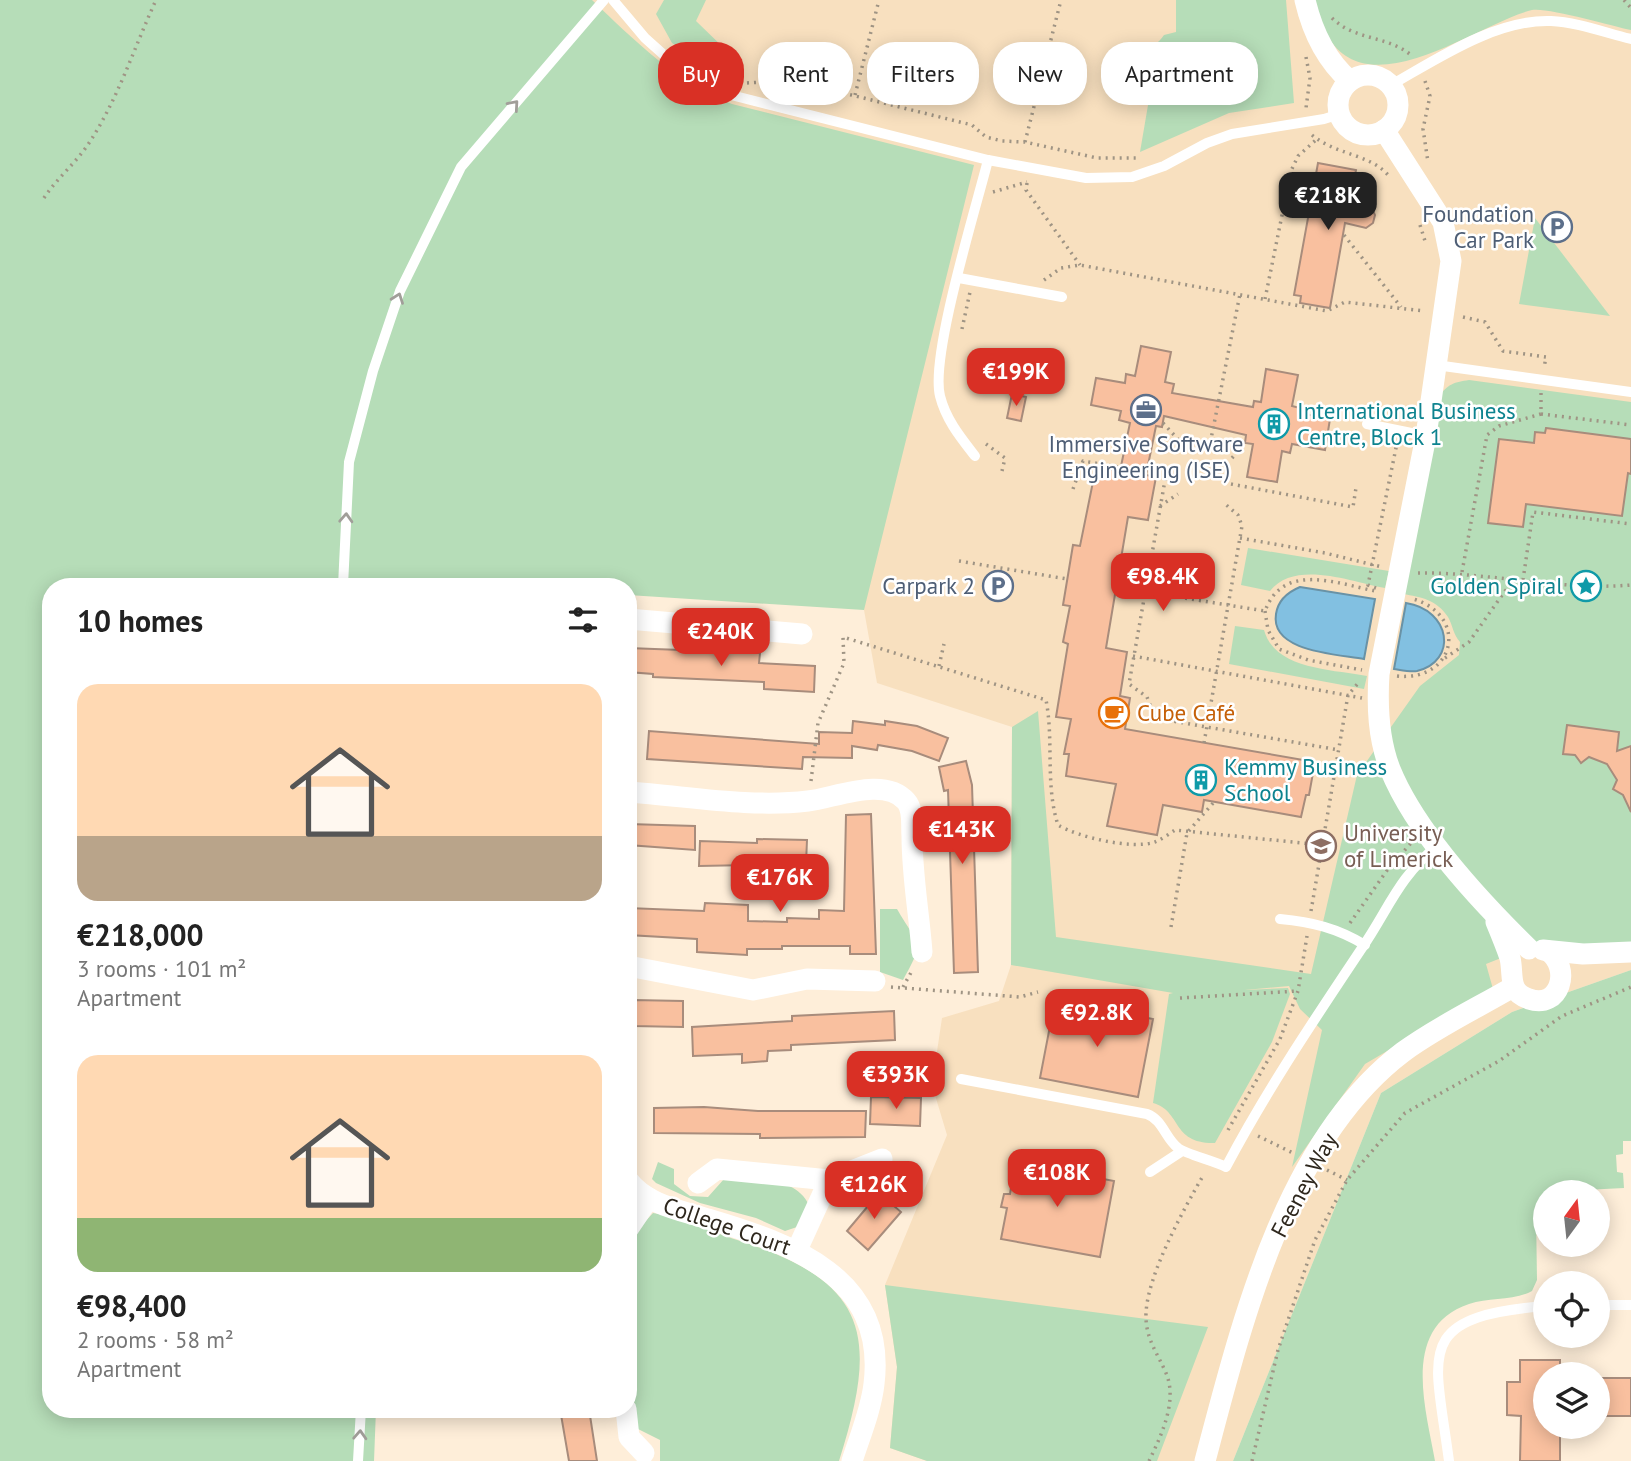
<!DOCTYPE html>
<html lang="en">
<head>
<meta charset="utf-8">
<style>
	:root { --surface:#fff; --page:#f2f2f2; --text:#222; --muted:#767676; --accent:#d93025 }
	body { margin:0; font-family:"PT Sans",sans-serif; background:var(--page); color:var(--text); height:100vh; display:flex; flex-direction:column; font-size:26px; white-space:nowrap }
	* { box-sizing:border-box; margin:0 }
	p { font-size:23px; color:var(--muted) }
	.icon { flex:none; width:38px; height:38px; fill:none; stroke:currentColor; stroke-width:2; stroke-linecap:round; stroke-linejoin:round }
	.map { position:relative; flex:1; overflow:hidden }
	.drawer { position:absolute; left:42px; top:578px; width:595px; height:840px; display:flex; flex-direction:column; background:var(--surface); border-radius:28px; box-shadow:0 4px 18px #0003 }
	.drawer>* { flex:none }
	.hud { position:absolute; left:658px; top:42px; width:665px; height:63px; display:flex; gap:14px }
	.needle { width:46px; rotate:15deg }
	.controls { position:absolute; left:1533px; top:1180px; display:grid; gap:14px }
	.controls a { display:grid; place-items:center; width:77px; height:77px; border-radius:50%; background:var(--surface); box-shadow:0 4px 18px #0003; font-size:35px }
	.price { position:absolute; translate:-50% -60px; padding:0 16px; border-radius:14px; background:var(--accent); color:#fff; font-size:23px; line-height:46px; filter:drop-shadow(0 2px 4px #0008) }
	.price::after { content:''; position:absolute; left:50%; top:42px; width:21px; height:16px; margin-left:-10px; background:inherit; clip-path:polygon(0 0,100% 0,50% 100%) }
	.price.current { background:#222; color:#fff }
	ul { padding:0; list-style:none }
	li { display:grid; align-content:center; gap:14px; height:371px; padding:0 35px }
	li span { display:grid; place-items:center; height:217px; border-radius:21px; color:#555 }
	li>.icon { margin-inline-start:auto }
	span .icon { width:126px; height:126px; fill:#fffc; stroke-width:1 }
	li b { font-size:30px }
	h2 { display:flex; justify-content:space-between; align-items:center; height:84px; padding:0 35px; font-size:30px }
	.pill { padding:0 24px; border-radius:28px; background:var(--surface); box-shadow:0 4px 18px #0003; font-size:24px; line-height:63px }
	.pill.current { background:var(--accent); color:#fff }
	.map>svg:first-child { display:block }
</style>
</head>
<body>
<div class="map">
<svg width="1631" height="1461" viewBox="0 0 1631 1461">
	<rect width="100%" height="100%" fill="#feeed9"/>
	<path fill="#f8e0bf" d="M 0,0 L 1631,0 L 1631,970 L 1512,1012 L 1381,1093 L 1233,1461 L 927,1461 L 890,1448 L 897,1367 L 885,1285 L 947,1135 L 932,1085 L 942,1018 L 999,1001 L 1011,965 L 1012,727 L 877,683 L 864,610 Z"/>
	<g fill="#b6ddb8">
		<path d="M 0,0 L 592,0 C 635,41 676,82 732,104 L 974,165 L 864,610 L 628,595 L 628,586 L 480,586 L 364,579 L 364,586 L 51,586 L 51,1409 L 376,1409 L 374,1461 L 0,1461 Z"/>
		<path d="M 664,0 L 706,0 L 696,21 L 730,54 L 726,78 L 672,43 L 656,14 Z"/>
		<path d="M 1176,0 L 1286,0 L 1294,103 L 1229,113 L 1140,152 L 1154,70 L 1129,63 L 1134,47 C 1147,49 1157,46 1164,35 L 1176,32 Z"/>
		<path d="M 1315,0 L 1631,0 L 1631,30 C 1612,26 1547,7 1532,10 C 1479,23 1374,105 1330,40 C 1322,29 1319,13 1315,0 Z"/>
		<path d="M 1535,218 L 1610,316 L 1519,304 Z"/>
		<path d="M 1469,380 L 1631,402 L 1631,947 L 1541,942 L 1486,964 L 1493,989 L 1365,1064 L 1292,1167 L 1322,1030 L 1300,1009 L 1289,986 L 1245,990 L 1288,988 L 1290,994 L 1272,1042 L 1215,1143 C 1171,1144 1182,1111 1153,1103 L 1169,994 L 1173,993 L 1011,965 L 1012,727 L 1038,711 L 1056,937 L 1311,974 L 1357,775 L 1420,686 L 1459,655 L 1460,642 C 1453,634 1453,626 1448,617 C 1437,600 1421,597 1403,594 L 1439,397 C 1447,384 1455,382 1469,380 Z"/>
		<path d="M 1248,548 L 1389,571 L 1385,588 C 1352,582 1295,559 1270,591 L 1241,585 Z"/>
		<path d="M 1235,626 L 1264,630 C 1275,670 1333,669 1367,676 L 1364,689 L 1229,664 Z"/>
		<path d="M 880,909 L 897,909 C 918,946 926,940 903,980 L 880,972 Z"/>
		<path d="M 1631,970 L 1631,1141 L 1623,1141 L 1623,1154 L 1616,1155 L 1617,1172 L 1623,1173 L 1624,1188 L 1545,1192 L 1545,1201 L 1536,1212 L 1537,1280 L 1532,1291 C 1514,1301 1489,1297 1469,1304 C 1400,1327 1426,1409 1435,1461 L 1233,1461 L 1381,1093 L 1512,1012 Z"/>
		<path d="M 658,1162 L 674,1169 L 674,1184 L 690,1196 L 708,1197 L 724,1179 C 753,1181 795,1175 809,1205 L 797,1227 L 785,1231 L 756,1218 L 700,1203 L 656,1183 L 652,1179 Z"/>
		<path d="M 653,1213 C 680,1216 709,1231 734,1239 C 870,1281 879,1335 839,1461 L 660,1461 L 660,1440 L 638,1429 L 635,1421 L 628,1358 L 628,1240 Z"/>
		<path d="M 885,1285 L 1208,1327 L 1157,1461 L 927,1461 L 890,1448 L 897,1367 Z"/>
	</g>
	<g fill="#82c0e1" stroke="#6992a6" stroke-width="2">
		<path d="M 1300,587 L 1375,599 L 1364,659 C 1337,654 1270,652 1276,614 C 1278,600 1288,592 1300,587 Z"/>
		<path d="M 1406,603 C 1451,610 1458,661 1417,671 C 1410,672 1401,670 1394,669 Z"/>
	</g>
	<g fill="#f9c09f" stroke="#a88c7c" stroke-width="2">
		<path d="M 1318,163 L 1356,170 L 1351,196 L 1369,202 L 1375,215 L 1373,223 L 1366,228 L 1345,223 L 1330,308 L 1300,303 L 1301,296 L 1294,295 Z"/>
		<path d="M 1141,346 L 1171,352 L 1165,382 L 1174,384 L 1172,393 L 1253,407 L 1254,401 L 1261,402 L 1266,369 L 1298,375 L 1292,406 L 1300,408 L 1300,413 L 1330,419 L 1325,450 L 1292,444 L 1290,453 L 1282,451 L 1277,482 L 1247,477 L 1253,444 L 1245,443 L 1246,435 L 1164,416 L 1162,427 L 1156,426 L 1146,475 L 1156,477 L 1148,520 L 1128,517 L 1106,648 L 1127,652 L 1120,696 L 1130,698 L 1125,729 L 1315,762 L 1309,795 L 1306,795 L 1301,817 L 1204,800 L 1202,812 L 1163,805 L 1157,835 L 1107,826 L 1116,784 L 1066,776 L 1069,754 L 1064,754 L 1071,719 L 1056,717 L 1068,644 L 1063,642 L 1070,606 L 1063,605 L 1073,545 L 1080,546 L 1096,467 L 1120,471 L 1130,423 L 1119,420 L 1121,411 L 1091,405 L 1096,378 L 1125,383 L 1126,374 L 1135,376 Z"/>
		<path d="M 1012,394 L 1026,397 L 1021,421 L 1007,418 Z"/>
		<path d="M 1546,428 L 1631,439 L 1631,474 L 1628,473 L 1622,516 L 1526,504 L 1523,527 L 1488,523 L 1499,439 L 1534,443 L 1535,432 L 1545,433 Z"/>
		<path d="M 628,648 L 760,653 L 759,663 L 815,666 L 814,692 L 764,689 L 764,682 L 653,677 L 653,674 L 628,672 Z"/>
		<path d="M 853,721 L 885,725 L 885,721 L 917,726 L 948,738 L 939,761 L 912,751 L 878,745 L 877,750 L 852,746 L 852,758 L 803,757 L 802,769 L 647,759 L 649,731 L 819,744 L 819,732 L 852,733 Z"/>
		<path d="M 1567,725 L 1619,732 L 1617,751 L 1631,746 L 1631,812 L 1623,795 L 1613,789 L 1617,780 L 1607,764 L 1589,757 L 1581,763 L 1575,755 L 1563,754 Z"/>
		<path d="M 966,761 L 972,785 L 978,972 L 954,973 L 948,790 L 944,791 L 939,767 Z"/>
		<path d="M 871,814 L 876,954 L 850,954 L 850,946 L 782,946 L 782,949 L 747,949 L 747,955 L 697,952 L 697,939 L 628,935 L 628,908 L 704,911 L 705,903 L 748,905 L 748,921 L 787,922 L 787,918 L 819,919 L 819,910 L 844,911 L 846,815 Z"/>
		<path d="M 628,824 L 695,826 L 695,850 L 628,845 Z"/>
		<path d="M 757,839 L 807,840 L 806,864 L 699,866 L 700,841 L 757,843 Z"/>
		<path d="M 633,1000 L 683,1001 L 683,1027 L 633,1026 Z"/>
		<path d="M 1055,1000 L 1153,1019 L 1138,1097 L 1040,1078 Z"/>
		<path d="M 894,1011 L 895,1040 L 791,1045 L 791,1050 L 768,1051 L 767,1061 L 742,1063 L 742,1054 L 693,1056 L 692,1027 L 792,1021 L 792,1016 Z"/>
		<path d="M 871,1097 L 921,1098 L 920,1126 L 870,1124 Z"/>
		<path d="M 704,1107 L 758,1111 L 866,1111 L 865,1137 L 760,1138 L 760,1134 L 654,1133 L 654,1108 Z"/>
		<path d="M 1015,1162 L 1057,1170 L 1057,1166 L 1073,1169 L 1072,1173 L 1114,1181 L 1100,1257 L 1001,1239 L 1007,1208 L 1001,1207 L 1004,1194 L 1010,1194 Z"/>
		<path d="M 879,1193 L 901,1212 L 868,1250 L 847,1231 Z"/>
		<path d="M 1520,1360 L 1560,1360 L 1560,1374 L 1545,1374 L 1545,1426 L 1560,1426 L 1560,1461 L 1520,1461 L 1521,1416 L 1507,1415 L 1507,1382 L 1520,1382 Z"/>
		<rect x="1598" y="1378" width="33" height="38"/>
		<path d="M 560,1409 L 589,1409 L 597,1461 L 569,1461 Z"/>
	</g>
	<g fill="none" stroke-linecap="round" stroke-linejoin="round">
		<g stroke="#9f9484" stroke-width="3.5" stroke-dasharray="2 5" stroke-linecap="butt">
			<path d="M 1624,0 L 1631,8"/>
			<path d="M 1332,18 C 1355,41 1388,35 1412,56"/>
			<path d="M 1306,57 L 1310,78 L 1306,108"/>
			<path d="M 1425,81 L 1430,96 L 1423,129 L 1428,162"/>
			<path d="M 747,83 L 791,80 L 972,125 L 986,137 L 1002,141 L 1025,142 L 1097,158 L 1140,158"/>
			<path d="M 855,95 L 879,0"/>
			<path d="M 1312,135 C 1336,155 1370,154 1388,175"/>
			<path d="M 1025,142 L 1061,0"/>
			<path d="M 1027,183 L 1026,190 L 1080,265"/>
			<path d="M 993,192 L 1027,182"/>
			<path d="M 44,198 C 57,178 76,163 89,143 C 118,99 134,48 156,0"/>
			<path d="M 1420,225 L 1425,241"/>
			<path d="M 1344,235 L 1401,307"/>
			<path d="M 1044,280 L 1061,268 L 1080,265 L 1327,311 L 1345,302 L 1424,311"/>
			<path d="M 1265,299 L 1291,171 L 1298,156 L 1317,139"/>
			<path d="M 1463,317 L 1485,322 L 1503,351 L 1546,357 L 1544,368"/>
			<path d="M 962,329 L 970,292"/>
			<path d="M 1541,393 L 1541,414 L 1631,425"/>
			<path d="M 1163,423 L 1186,448"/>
			<path d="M 986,444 L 1005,458 L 1002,471"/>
			<path d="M 1209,449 L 1240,294"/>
			<path d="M 1232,458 L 1245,443"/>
			<path d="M 1178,472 L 1167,469 L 1129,684 L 1147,697 L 1155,718 L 1339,750"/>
			<path d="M 1231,484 L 1353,507 L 1356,488"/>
			<path d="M 1073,489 L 1083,461 L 1166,475"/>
			<path d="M 1160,506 L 1178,494"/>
			<path d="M 1240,538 L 1325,553 L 1382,567"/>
			<path d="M 959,561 L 1067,579"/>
			<path d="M 1462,572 L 1487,435 L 1499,426 L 1541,414"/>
			<path d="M 1418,573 C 1489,572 1560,591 1631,585"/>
			<path d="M 1523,580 L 1533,512 L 1631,524"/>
			<path d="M 1116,587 L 1265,611 C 1283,562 1336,583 1375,591"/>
			<path d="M 1376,588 L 1368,585 L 1397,443"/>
			<path d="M 1265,611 L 1268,630 L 1279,649 L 1308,660 L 1362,670"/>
			<path d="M 1133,656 L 1362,698"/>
			<path d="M 1445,658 L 1469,642 L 1505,591 L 1517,580"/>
			<path d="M 939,666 L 944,644"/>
			<path d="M 1397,676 C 1456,682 1469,615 1413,599"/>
			<path d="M 1204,743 L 1242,526 L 1238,515 L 1224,503"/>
			<path d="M 811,781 L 818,723 L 844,663 L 843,637 L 1046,700 C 1054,741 1045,785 1058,825 C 1078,837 1132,850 1155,842 C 1162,839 1169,834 1175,830 L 1322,845"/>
			<path d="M 1311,911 L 1348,695 L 1360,681"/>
			<path d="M 1350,923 L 1388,869 L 1411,843"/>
			<path d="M 1171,927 L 1187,833 L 1214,802"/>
			<path d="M 891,987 L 1020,997 L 1038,992"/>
			<path d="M 903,987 L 913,969"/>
			<path d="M 1180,998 L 1298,991"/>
			<path d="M 1228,1130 L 1280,1039 L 1298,991 L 1307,936"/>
			<path d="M 1258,1136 L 1295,1154"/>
			<path d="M 1327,1170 L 1347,1180"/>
			<path d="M 1149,1461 C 1161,1436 1178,1401 1166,1373 C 1157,1352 1145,1338 1146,1313 C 1148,1273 1184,1209 1204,1174"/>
			<path d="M 1252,1461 L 1278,1350 L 1315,1240 L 1347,1180 L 1405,1113 L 1499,1061 L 1562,1016 L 1631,987"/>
		</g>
		<g stroke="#fff" stroke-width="10">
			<path d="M 613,0 L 645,38 L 683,72 L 731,95 L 988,160 L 1086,178 L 1132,177 L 1164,166 L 1207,143 L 1232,134 L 1324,119 L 1340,114"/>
			<path d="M 1391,85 C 1437,59 1496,19 1551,21 C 1577,22 1606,33 1631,39"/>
			<path d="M 959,278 L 1062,297"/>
			<path d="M 1436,365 L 1631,392"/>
			<path d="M 1367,424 L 1426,436"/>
			<path d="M 975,456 C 961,438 946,420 940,396 C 930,356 976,208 988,160"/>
			<path d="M 343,586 L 349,462 L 373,371 L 400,291 L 461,167 L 604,0"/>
			<path d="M 1280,919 C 1312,922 1337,928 1365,945"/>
			<path d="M 961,1079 L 1147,1114 C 1163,1120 1165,1138 1178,1148 C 1188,1155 1212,1160 1226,1167 C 1266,1091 1314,1020 1362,948 C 1390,907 1397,879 1438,845"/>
			<path d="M 1150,1172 L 1182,1151"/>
			<path d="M 1598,1305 L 1631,1305"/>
			<path d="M 358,1461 L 361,1409"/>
			<path d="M 1449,1461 C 1435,1353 1412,1317 1545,1306"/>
		</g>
		<g stroke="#fff" stroke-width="21">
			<path d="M 1305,0 C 1312,30 1326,60 1350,81"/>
			<circle cx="1368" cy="105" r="30"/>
			<path d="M 1384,130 L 1443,222 L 1451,261 L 1426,436 L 1379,674 C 1377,706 1378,738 1390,769 C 1416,833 1480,901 1529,949"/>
			<path d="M 628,619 L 802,634"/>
			<path d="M 628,792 C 687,796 749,808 808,801 C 835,798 884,776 906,801 C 914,810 911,825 912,836 C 912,876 919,912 922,952"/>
			<path d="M 1496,922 C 1501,934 1506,946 1510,958 C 1514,975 1507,992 1529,999 C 1560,1010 1572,968 1548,951"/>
			<path d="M 1543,950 L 1583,954 L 1631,952"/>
			<path d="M 628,966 L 753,990 L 807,979 L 875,981"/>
			<path d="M 628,1180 C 647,1205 680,1210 708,1219 C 792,1244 887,1277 874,1384 C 871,1410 860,1436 852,1461"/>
			<path d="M 698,1183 L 717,1169 L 829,1180 L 882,1159"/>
			<path d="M 628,1229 L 649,1198"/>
			<path d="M 797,1250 L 829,1180"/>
			<path d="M 626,1409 L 629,1437 L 644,1453"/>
			<path d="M 1205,1461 C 1241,1325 1285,1141 1403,1052 C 1437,1027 1477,1008 1513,987"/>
		</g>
	</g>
	<defs><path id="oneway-chevron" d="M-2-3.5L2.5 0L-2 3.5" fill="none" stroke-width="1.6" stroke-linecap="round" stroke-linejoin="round" transform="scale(1.75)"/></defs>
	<g stroke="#a19e99">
		<use href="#oneway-chevron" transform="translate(514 105) rotate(-49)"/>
		<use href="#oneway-chevron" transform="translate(398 298) rotate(-70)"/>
		<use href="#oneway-chevron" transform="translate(346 518) rotate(-87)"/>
		<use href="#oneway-chevron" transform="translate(360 1435) rotate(-87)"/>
	</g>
	<defs>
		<g id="parking-ring" transform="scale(1.575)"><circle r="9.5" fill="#fff" stroke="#5c6f8a" stroke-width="1.5"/><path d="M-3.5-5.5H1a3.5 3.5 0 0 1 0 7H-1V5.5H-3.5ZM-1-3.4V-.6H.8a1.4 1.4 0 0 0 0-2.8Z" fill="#5c6f8a"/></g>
		<g id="office-ring" transform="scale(1.575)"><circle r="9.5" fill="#fff" stroke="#5c6f8a" stroke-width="1.5"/><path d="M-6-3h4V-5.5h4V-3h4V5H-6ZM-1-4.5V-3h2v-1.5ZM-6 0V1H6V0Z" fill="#5c6f8a"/></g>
		<g id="building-ring" transform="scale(1.575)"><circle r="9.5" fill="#fff" stroke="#0f9aa8" stroke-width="1.5"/><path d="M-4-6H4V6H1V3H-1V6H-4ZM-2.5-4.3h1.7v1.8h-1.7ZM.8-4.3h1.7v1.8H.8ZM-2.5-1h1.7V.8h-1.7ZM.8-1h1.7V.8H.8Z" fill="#0f9aa8"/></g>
		<g id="sight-ring" transform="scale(1.575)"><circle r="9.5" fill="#fff" stroke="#0f9aa8" stroke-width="1.5"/><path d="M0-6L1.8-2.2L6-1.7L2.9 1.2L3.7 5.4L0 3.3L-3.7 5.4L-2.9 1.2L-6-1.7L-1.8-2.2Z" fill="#0f9aa8"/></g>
		<g id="cafe-ring" transform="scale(1.575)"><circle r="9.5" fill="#fff" stroke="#e8710a" stroke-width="1.5"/><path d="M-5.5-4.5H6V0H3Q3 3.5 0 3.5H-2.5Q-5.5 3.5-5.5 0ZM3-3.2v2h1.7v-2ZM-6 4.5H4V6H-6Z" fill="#e8710a"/></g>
		<g id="university-ring" transform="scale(1.575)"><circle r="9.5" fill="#fff" stroke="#8d6e63" stroke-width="1.5"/><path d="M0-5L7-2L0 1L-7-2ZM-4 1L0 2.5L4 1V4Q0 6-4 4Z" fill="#8d6e63"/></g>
	</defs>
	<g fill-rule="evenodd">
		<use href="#parking-ring" x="1557" y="227"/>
		<use href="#office-ring" x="1146" y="410"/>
		<use href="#building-ring" x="1274" y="424"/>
		<use href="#parking-ring" x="998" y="586"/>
		<use href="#sight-ring" x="1586" y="586"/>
		<use href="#cafe-ring" x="1114" y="713"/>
		<use href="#building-ring" x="1201" y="780"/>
		<use href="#university-ring" x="1321" y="846"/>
	</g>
	<g text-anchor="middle" stroke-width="5" stroke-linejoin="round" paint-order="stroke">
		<g font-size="23" fill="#4e5e75" stroke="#fff" text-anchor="end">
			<text x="1534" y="222">Foundation<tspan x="1534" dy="26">Car Park</tspan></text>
			<text x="1146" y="452" text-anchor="middle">Immersive Software<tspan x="1146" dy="26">Engineering (ISE)</tspan></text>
			<text x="975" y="594">Carpark 2</text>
		</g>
		<g font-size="23" fill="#0d838f" stroke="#fff" text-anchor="start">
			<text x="1297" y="419">International Business<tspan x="1297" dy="26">Centre, Block 1</tspan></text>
			<text x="1563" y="594" text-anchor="end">Golden Spiral</text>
			<text x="1224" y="775">Kemmy Business<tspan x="1224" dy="26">School</tspan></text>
		</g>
		<g font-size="23" fill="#c56008" stroke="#fff" text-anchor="start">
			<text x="1137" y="721">Cube Café</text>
		</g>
		<g font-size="23" fill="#785e54" stroke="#fff" text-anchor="start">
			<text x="1344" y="841">University<tspan x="1344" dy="26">of Limerick</tspan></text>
		</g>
		<g font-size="23" fill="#2e271d" stroke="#fff">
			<text transform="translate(1304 1185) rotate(-62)" y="8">Feeney Way</text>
			<text transform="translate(727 1226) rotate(19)" y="8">College Court</text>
		</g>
	</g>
</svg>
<div class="controls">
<a><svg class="needle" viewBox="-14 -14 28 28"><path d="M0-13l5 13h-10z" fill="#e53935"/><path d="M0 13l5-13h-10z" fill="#767676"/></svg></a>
<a><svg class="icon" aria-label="locate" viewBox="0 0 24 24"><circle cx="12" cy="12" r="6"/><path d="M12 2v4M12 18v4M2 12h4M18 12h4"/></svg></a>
<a><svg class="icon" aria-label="layers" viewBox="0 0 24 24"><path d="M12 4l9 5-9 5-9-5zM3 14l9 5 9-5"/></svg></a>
</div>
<b class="price current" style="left:1328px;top:232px">€218K</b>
<b class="price" style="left:1016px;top:408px">€199K</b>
<b class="price" style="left:1163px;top:613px">€98.4K</b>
<b class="price" style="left:721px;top:668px">€240K</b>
<b class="price" style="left:962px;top:866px">€143K</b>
<b class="price" style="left:780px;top:914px">€176K</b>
<b class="price" style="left:1097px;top:1049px">€92.8K</b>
<b class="price" style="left:896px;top:1111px">€393K</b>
<b class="price" style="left:1057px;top:1209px">€108K</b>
<b class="price" style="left:874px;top:1221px">€126K</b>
<div class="hud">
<a class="pill current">Buy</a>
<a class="pill">Rent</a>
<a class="pill">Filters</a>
<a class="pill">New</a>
<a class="pill">Apartment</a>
</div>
<section class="drawer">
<h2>10 homes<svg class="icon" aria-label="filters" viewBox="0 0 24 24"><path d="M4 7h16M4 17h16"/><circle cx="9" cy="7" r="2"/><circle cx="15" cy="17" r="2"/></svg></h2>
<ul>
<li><span style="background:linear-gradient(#ffd9b3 70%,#b9a48a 0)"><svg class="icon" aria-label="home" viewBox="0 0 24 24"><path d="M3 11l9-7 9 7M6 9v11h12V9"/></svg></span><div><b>€218,000</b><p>3 rooms · 101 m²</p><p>Apartment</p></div></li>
<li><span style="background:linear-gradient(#ffd9b3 75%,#8fb573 0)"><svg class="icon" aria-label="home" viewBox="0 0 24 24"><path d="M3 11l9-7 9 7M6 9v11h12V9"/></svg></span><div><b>€98,400</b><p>2 rooms · 58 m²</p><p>Apartment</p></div></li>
</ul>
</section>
</div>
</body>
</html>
